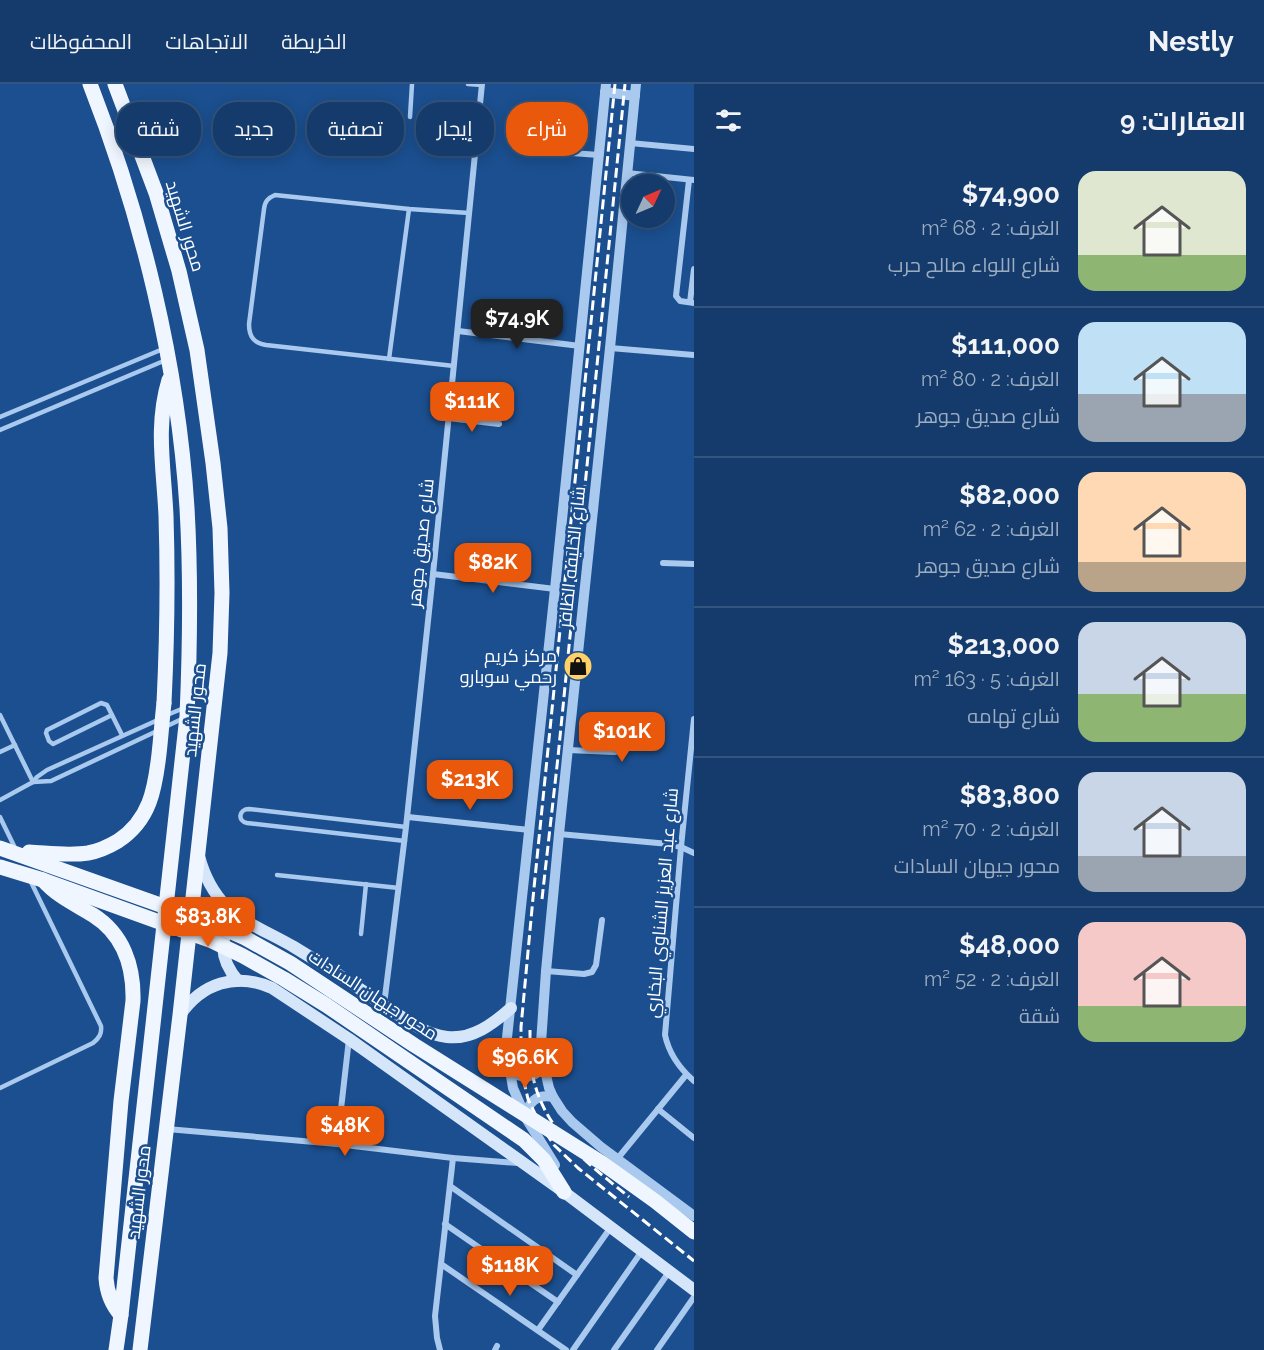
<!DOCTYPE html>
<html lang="ar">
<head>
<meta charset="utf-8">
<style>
	:root { --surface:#143b6b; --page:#214673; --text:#f1f3f6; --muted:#9dadc1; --line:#33557e; --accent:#ea580c }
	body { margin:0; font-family:Raleway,Cairo,sans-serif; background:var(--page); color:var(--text); direction:rtl; height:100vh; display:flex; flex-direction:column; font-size:22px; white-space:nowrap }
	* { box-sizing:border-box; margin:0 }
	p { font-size:20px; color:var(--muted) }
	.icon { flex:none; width:33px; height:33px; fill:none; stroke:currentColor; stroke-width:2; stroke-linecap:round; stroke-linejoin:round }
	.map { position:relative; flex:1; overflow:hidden; direction:ltr }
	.drawer { display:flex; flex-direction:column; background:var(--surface); width:570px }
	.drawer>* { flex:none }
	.top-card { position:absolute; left:18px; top:18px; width:570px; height:54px; direction:rtl; display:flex; gap:12px }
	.needle { width:39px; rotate:46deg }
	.fabs { position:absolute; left:621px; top:90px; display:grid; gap:12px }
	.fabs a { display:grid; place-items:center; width:54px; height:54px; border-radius:50%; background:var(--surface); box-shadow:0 3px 15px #0003,0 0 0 2px var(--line); font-size:30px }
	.price { position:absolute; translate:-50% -51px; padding:0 14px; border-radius:12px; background:var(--accent); color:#fff; font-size:20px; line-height:39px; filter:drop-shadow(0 2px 3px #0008) }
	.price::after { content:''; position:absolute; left:50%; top:36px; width:18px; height:14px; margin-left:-9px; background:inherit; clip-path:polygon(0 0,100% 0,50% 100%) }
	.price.current { background:#222; color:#fff }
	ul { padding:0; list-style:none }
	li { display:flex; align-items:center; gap:18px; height:150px; padding:0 18px }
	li+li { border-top:2px solid var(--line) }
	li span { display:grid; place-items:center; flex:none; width:168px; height:120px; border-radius:18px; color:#555 }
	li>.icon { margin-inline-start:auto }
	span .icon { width:72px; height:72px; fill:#fffc; stroke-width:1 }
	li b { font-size:26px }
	h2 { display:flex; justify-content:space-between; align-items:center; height:72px; padding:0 18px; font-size:26px }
	.tag { padding:0 21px; border-radius:24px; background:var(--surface); box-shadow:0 3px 15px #0003,0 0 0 2px var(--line); font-size:21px; line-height:54px }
	.tag.current { background:var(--accent); color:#fff }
	header { display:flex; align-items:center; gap:36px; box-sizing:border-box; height:84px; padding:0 30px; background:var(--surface); border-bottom:2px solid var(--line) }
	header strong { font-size:28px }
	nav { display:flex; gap:33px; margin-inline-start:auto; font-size:21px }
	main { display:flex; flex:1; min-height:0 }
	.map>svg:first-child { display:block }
</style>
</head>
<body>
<header>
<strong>Nestly</strong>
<nav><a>الخريطة</a><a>الاتجاهات</a><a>المحفوظات</a></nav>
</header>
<main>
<section class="drawer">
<h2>العقارات: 9<svg class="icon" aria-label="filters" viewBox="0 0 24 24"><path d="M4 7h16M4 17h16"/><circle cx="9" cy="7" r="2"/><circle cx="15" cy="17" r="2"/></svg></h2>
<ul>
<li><span style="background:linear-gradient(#dfe7d0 70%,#8fb573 0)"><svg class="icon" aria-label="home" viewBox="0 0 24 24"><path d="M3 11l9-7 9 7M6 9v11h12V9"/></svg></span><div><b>$74,900</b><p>الغرف: 2 · 68 m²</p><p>شارع اللواء صالح حرب</p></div></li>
<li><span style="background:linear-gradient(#bfe0f5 60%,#9aa5b1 0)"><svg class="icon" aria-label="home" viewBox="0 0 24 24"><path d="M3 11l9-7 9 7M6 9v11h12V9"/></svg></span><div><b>$111,000</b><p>الغرف: 2 · 80 m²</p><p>شارع صديق جوهر</p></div></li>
<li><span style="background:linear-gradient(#ffd9b3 75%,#b9a48a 0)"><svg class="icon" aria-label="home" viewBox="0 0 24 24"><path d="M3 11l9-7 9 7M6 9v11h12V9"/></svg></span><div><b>$82,000</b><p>الغرف: 2 · 62 m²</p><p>شارع صديق جوهر</p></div></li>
<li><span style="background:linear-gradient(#c9d6e8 60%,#8fb573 0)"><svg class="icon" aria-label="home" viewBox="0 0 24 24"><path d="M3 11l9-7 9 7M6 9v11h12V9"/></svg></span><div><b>$213,000</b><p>الغرف: 5 · 163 m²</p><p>شارع تهامه</p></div></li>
<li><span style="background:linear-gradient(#c9d6e8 70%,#9aa5b1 0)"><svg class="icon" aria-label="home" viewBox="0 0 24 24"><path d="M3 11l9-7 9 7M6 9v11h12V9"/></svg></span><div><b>$83,800</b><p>الغرف: 2 · 70 m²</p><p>محور جيهان السادات</p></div></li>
<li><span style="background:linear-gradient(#f6c9c9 70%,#8fb573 0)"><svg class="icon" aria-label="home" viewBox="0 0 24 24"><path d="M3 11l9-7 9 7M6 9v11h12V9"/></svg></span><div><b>$48,000</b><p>الغرف: 2 · 52 m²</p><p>شقة</p></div></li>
</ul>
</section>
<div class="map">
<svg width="694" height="1266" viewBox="0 0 694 1266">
	<rect width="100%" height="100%" fill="#1b4f8f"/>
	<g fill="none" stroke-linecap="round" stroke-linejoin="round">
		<g stroke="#a9c9ee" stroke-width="4.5">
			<path d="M 468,0 L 482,1"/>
			<path d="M 410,33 L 412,0"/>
			<path d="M 389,275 L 409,125"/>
			<path d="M 454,282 L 266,261 C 254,259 249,253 249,240 L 264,125 C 265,117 268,114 275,111 L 409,125 L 469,129"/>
			<path d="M 0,333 L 163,265"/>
			<path d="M 0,346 L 166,276"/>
			<path d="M 101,619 L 107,621 L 112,631 L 53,660 L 49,657 L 46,649 L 47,646 Z"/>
			<path d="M 0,631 L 33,698"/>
			<path d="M 112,631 L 122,651"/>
			<path d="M 167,631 L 184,624"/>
			<path d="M 165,643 L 184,634"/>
			<path d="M 0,668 L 15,661"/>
			<path d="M 33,698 L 51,697 L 157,647"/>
			<path d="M 0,716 L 33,698 L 37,693 L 47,686 L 160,635"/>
			<path d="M 0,733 L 16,766"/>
			<path d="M 405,757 L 247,739 C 237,737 239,725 249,725 L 406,743"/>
			<path d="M 277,791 L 399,804"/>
			<path d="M 361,850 L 366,800"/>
			<path d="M 0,1004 L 93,959 C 99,954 102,950 101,942 L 31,798"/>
		</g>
		<g stroke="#a9c9ee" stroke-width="6">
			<path d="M 630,59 L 694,65"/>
			<path d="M 517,65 L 599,71"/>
			<path d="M 627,89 L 694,96"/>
			<path d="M 689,96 L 676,212 L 680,217 L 694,219"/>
			<path d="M 690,218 L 694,185"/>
			<path d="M 458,247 L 580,262"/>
			<path d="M 610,264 L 694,271"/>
			<path d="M 448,334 L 499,340"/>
			<path d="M 663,479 L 694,480"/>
			<path d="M 433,490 L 555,505"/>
			<path d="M 694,635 L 681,763 L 665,951 C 669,970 679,984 694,997"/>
			<path d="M 568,666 L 615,668 C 632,664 630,647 631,633"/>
			<path d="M 408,733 L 530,746"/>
			<path d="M 559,750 L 669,760 L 681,763 L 694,769"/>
			<path d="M 546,887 L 584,890 L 592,888 L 596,881 L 602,836"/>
			<path d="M 384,921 L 406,743 L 433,490 L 482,0"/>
			<path d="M 658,1025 L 694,1054"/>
			<path d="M 167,1045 L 337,1060 L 453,1074 L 518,1079"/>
			<path d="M 337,1060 L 349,955"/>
			<path d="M 618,1074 L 686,991"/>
			<path d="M 450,1102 L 577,1191"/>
			<path d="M 445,1140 L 558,1218"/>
			<path d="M 441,1180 L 566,1266"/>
			<path d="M 538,1246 L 611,1143"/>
			<path d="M 440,1266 L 437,1254 L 435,1232 L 453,1074"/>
			<path d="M 495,1266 L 497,1262"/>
			<path d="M 573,1266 L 642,1167"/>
			<path d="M 614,1266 L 669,1188"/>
			<path d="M 657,1266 L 694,1213"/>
		</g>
		<g stroke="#a9c9ee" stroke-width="10">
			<path d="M 636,0 L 610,264 L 559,750 L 546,887 L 541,959 L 544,982 L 549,1004 L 553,1013 L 562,1027 L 572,1038 L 601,1063 L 694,1132"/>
			<path d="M 605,8 L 635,12"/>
			<path d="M 509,985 C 521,996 534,995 544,982"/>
			<path d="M 526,1034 C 527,1018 537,1010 553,1013"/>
			<path d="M 555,1081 L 526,1034 L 513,1004 L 506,963 L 555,505 L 606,0"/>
		</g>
		<g stroke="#d6e6fa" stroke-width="12">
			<path d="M 199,772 C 204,791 213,809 227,823 C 246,840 272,850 294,863 C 324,881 353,900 382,920 C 403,933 422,950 447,953 C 472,956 493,940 511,924"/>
			<path d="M 237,831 C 218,852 219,875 238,897"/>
			<path d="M 180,931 C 202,899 236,888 272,904 L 349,955 L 564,1108 L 694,1206"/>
		</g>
		<g stroke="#f0f6ff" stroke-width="15">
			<path d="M 90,0 C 142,133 178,281 187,424 C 191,493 190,563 187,632 L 121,1231 L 116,1266"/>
			<path d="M 115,0 L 156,109 L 179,187 L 197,266 L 213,379 L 220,444 L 222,509 L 220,569 L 180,931 L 140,1266"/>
			<path d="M 164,619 C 167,557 168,494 166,432 C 164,385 155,342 169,296"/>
			<path d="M 43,796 C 57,812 75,820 93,831 C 123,850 134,882 133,917 L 121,1017 L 106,1194 C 107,1209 111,1220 121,1231"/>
		</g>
		<g stroke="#fff" stroke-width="3" stroke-dasharray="10 4.5" stroke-linecap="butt">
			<path d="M 615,0 L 533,814 L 521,943 L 521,985 L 528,1015 L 539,1038 L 554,1061 L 578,1084 L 694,1177"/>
			<path d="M 542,815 L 558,673 L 625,0"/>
			<path d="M 530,946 C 530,964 530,984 535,1001 C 549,1051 591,1082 629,1113"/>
		</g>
		<g stroke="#f0f6ff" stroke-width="15">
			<path d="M 0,764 L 211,839 L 245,854 L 290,879 L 414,961 L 602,1079 L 655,1117 L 694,1148"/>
			<path d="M 29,768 C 49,769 68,772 88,769 C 99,767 108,763 118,757 C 150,736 155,705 159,670 C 161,653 162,636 164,619"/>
			<path d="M 0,783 L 43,796 L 212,857 L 243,872 L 284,895 L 326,921 L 524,1056 L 544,1076 L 564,1108"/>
		</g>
	</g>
	<defs>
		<g id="shop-disc" transform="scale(1.5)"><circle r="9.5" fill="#ffd166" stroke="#1b4f8f"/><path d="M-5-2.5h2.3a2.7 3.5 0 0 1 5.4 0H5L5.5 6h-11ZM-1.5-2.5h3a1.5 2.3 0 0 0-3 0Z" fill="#111"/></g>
	</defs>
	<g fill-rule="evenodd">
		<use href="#shop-disc" x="578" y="582"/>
	</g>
	<g text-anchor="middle" stroke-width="5" stroke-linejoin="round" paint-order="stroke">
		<g font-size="18" fill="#fff" stroke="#1b4f8f">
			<text transform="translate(185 142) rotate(73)" y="6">محور الشهيد</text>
			<text transform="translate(421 459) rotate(-84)" y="6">شارع صديق جوهر</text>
			<text transform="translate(572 473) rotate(-84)" y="6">شارع الخليفه الظافر</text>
			<text transform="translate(195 626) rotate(-84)" y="6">محور الشهيد</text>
			<text transform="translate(662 819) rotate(-85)" y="6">شارع عبد العزيز الشناوي البخاري</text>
			<text transform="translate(373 911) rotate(33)" y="6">محور جيهان السادات</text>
			<text transform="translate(139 1108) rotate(-83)" y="6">محور الشهيد</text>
		</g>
		<g font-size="18" fill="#fff" stroke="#1b4f8f" text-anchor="end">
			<text x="557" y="578">مركز كريم<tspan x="557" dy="21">رحمي سوبارو</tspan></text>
		</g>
	</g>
</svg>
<div class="fabs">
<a><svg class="needle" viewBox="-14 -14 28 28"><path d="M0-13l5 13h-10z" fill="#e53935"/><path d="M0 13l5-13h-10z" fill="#9dadc1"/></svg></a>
</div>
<b class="price current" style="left:517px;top:266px">$74.9K</b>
<b class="price" style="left:472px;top:349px">$111K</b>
<b class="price" style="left:493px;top:510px">$82K</b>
<b class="price" style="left:622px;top:679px">$101K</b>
<b class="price" style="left:470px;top:727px">$213K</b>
<b class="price" style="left:208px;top:864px">$83.8K</b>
<b class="price" style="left:525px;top:1005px">$96.6K</b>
<b class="price" style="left:345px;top:1073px">$48K</b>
<b class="price" style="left:510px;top:1213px">$118K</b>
<div class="top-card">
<a class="tag current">شراء</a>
<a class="tag">إيجار</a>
<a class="tag">تصفية</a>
<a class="tag">جديد</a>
<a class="tag">شقة</a>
</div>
</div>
</main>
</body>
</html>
